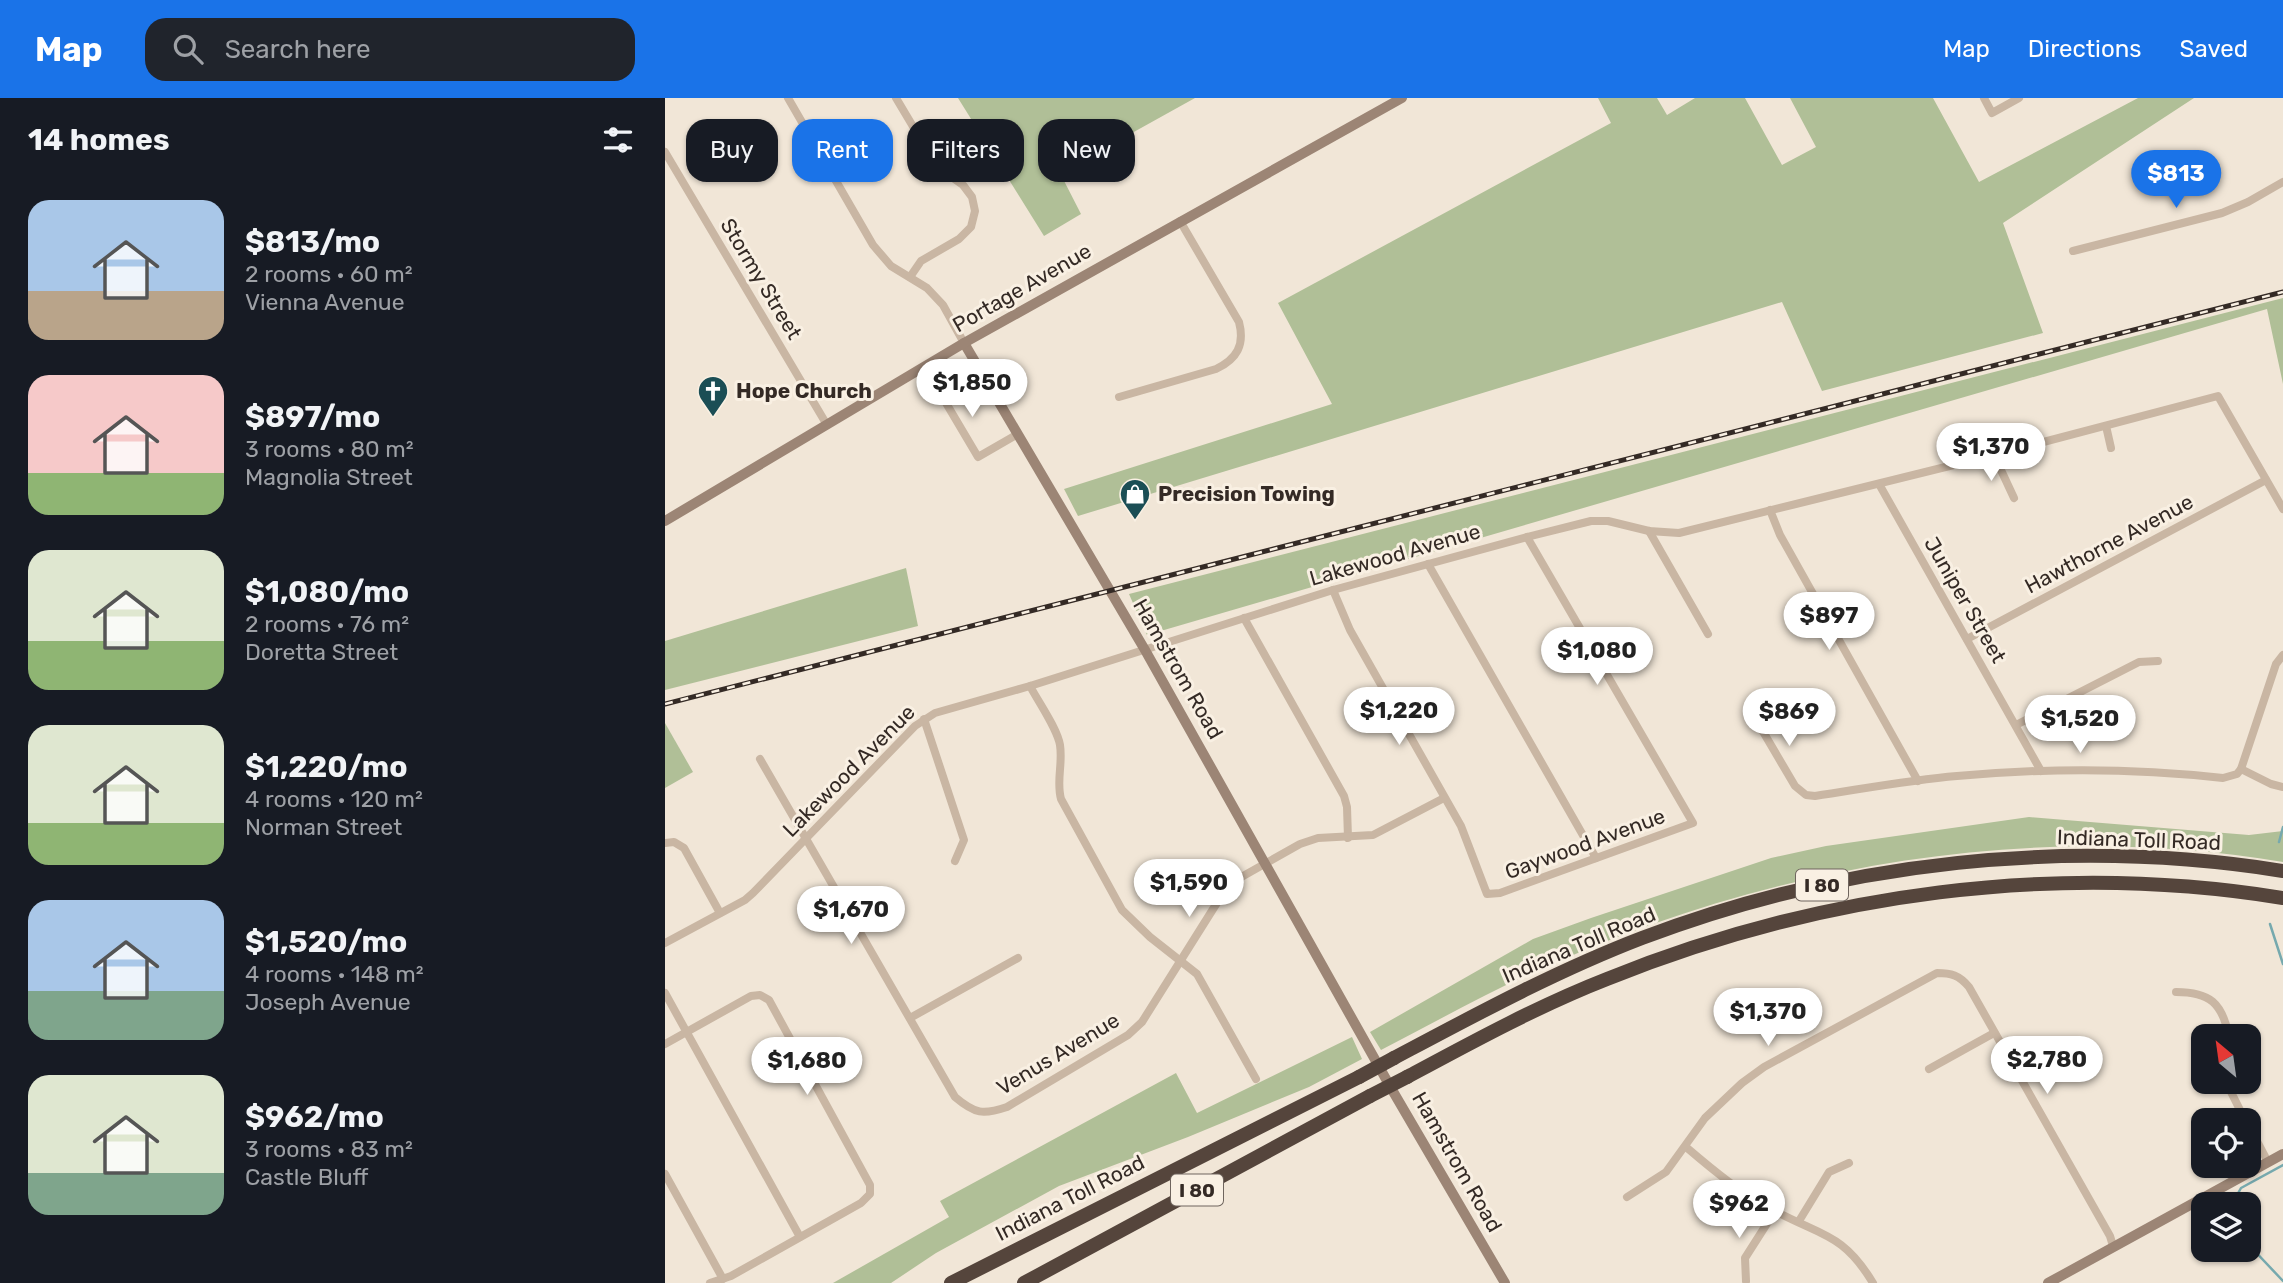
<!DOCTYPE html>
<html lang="en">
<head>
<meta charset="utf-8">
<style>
	:root { --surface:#171b24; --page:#20242c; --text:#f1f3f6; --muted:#9ea1a6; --accent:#1a73e8 }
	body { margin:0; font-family:Rubik,sans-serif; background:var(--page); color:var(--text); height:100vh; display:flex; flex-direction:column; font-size:26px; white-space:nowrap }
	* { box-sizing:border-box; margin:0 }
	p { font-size:23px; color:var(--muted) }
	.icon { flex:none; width:38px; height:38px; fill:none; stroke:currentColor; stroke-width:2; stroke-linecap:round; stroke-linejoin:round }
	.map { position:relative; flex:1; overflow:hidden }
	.sheet { display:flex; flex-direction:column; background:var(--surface); width:665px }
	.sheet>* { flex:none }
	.hud { position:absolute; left:21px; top:21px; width:665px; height:63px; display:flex; gap:14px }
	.needle { width:46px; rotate:331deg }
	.controls { position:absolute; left:1526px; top:926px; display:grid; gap:14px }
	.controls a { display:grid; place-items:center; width:70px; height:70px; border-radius:14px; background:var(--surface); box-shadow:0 2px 5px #0004; font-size:35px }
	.price { position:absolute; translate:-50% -60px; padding:0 16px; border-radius:24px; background:#fff; color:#222; font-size:23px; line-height:46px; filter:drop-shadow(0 2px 4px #0008) }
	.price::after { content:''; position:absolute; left:50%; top:42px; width:21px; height:16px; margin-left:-10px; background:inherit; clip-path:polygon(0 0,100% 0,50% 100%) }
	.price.on { background:var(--accent); color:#fff }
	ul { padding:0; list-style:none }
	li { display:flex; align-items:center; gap:21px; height:175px; padding:0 28px }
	li span { display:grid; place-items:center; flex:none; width:196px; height:140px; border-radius:21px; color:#555 }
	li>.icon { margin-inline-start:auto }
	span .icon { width:84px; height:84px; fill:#fffc; stroke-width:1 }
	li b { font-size:30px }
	h2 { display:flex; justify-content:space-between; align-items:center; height:84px; padding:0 28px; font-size:30px }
	.chip { padding:0 24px; border-radius:21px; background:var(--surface); box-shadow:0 2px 5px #0004; font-size:24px; line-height:63px }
	.chip.on { background:var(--accent); color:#fff }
	header { display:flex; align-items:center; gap:42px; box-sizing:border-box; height:98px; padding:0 35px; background:var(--accent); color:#fff }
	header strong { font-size:33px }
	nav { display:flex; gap:38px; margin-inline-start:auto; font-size:24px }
	.search { width:490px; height:63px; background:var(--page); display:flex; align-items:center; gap:18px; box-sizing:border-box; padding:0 24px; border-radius:21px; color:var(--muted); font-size:26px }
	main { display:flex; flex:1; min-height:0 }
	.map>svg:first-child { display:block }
</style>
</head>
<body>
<header>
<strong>Map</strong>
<div class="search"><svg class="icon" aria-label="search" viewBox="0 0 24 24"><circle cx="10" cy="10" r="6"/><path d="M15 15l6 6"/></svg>Search here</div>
<nav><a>Map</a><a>Directions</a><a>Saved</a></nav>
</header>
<main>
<section class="sheet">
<h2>14 homes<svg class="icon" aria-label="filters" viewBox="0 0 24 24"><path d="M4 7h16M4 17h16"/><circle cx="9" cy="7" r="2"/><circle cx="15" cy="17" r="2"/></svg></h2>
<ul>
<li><span style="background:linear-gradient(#a9c7e8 65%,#b9a48a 0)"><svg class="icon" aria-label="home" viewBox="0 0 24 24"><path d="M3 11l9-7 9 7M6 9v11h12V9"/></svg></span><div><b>$813/mo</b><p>2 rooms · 60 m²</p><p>Vienna Avenue</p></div></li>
<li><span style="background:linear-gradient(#f6c9c9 70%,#8fb573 0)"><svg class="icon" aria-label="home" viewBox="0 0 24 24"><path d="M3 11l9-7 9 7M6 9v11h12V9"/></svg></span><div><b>$897/mo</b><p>3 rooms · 80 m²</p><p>Magnolia Street</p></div></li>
<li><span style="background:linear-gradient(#dfe7d0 65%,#8fb573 0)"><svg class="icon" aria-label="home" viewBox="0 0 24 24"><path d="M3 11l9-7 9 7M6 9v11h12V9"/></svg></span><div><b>$1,080/mo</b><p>2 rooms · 76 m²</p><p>Doretta Street</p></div></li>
<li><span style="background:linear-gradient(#dfe7d0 70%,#8fb573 0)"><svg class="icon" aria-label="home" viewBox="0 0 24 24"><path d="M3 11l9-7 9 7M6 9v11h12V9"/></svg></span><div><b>$1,220/mo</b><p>4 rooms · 120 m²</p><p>Norman Street</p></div></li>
<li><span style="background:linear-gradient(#a9c7e8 65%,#7fa58c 0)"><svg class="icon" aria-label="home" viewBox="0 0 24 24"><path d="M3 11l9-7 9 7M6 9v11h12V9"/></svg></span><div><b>$1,520/mo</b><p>4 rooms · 148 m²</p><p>Joseph Avenue</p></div></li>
<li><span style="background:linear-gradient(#dfe7d0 70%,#7fa58c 0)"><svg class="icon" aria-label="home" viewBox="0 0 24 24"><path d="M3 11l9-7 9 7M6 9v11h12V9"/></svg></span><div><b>$962/mo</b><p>3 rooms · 83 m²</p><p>Castle Bluff</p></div></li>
</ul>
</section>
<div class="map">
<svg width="1618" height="1185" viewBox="0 0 1618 1185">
	<rect width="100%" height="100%" fill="#f1e6d7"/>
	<g fill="#b0bf97">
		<path d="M 293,0 L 530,0 L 395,75 L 416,116 L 379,138 Z"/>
		<path d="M 933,0 L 992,0 L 1002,17 L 1030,0 L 1080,0 L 1117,67 L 1151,49 L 1125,0 L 1268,0 L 1314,84 L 1473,0 L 1529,0 L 1338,125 L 1378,235 L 1157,293 L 1117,204 L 413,418 L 399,391 L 667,306 L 613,205 L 946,25 Z"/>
		<path d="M 1618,200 L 1618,286 L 1602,211 L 482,537 L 464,496 Z"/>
		<path d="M 241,470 L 253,528 L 0,592 L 0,543 Z"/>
		<path d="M 0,625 L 28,674 L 0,690 Z"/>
		<path d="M 1364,719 L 1584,737 L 1618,733 L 1618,764 C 1361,721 1097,769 862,877 C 812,900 765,927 716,952 L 705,934 L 868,841 L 926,820 L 1106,760 L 1161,748 Z"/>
		<path d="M 687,939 L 697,961 L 644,989 L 523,1039 L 394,1088 L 271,1155 L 226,1185 L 168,1185 L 284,1119 L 275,1103 L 511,975 L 532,1015 Z"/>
	</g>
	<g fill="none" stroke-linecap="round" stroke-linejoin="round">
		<g stroke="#76a9ae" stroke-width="2.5">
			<path d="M 1614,744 L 1618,729"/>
			<path d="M 1605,826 L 1618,866"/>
			<path d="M 1567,1106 L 1576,1090 L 1618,1067"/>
			<path d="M 1584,1147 L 1618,1183"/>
		</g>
		<g stroke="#c9b6a3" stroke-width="8">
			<path d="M 123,0 L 208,147 L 226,168 L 262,190 L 278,207 L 299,245"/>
			<path d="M 231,0 L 265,57 L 278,73 L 298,87 L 307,99 L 310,113 L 306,129 L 294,141 L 256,163 L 245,179"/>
			<path d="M 1319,0 L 1327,15 L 1354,0"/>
			<path d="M 0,54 L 162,327"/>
			<path d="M 1408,153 L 1557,115 L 1583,104 L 1618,84"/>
			<path d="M 268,283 L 313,359 L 353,336"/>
			<path d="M 454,299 L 551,271 C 572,261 580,247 574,224 L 515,123"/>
			<path d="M 1441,328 L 1446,350"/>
			<path d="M 1329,357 L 1349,400"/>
			<path d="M 1214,386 L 1376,673"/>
			<path d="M 1105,412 L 1115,437 L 1253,683"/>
			<path d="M 984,433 L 1043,536"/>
			<path d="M 763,466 L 931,760"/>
			<path d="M 668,492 L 685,532 L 796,728 L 822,796 L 835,795 L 1028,725 L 862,439"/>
			<path d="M 579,520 L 679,698 L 682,709 L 683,740"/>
			<path d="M 1302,541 L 1601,382"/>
			<path d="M 365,588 C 374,605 392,630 395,647 C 398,666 391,683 396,701 L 457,812 L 485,839 L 532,876 L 591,981"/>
			<path d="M 1090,620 L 1130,688 L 1141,697 L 1150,698 C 1197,691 1244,682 1292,678 C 1380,670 1470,670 1558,680 L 1572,676 L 1576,671 L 1611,566 L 1618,557"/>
			<path d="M 259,621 L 299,742 L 290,763"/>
			<path d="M 1351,627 L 1474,564 L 1493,563"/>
			<path d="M 95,661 L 290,999 C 310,1016 318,1017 342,1009 L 463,937 L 477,924 L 555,800 L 571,782 L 635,746 L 653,740 L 708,737 L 779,700"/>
			<path d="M 1576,671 L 1606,686 L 1618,689"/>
			<path d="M 0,745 L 9,744 L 19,750 L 55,815"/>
			<path d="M 0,845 L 80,802 L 88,795 L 250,628 L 270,615 L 365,588 L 668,492 L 862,439 L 926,423 L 943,423 L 984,433 L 1014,435 L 1329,357 L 1553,298 L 1618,411"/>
			<path d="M 1511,894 C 1545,894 1557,905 1564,938"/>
			<path d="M 0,895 L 135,1139"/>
			<path d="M 245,920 L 353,860"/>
			<path d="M 0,946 L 86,898 L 95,897 L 104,902 L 205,1087 L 205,1096 L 196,1105 L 66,1178 L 45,1185"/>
			<path d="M 1264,971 L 1329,935"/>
			<path d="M 1564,984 L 1565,992 L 1580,1022"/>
			<path d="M 1584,1028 L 1603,1064"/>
			<path d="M 1021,1049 C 1049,1073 1077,1096 1110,1113 C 1156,1138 1178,1135 1208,1185"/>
			<path d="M 0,1076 L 58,1181"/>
			<path d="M 962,1099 L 1001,1074 L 1040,1020 L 1077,985 L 1099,969 L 1272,875 C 1286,875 1294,877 1304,889 L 1445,1138 L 1448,1148"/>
			<path d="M 1134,1123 L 1164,1074 L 1184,1065"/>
			<path d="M 1081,1183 L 1080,1160 L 1110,1113"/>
		</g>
		<g stroke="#9c8575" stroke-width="10">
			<path d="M 299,245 L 480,552 L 726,990 L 840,1185"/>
			<path d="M 0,423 L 299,245 L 737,0"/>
			<path d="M 1383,1185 L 1618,1056"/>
		</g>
		<g stroke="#55453c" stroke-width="14">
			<path d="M 729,960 C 810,917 891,873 977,840 C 1179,763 1404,739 1618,773"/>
			<path d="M 742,979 C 807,944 873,908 942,881 C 1155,795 1390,763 1618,800"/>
			<path d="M 286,1185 L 694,979"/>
			<path d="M 359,1185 L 705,998"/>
		</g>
		<g stroke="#342a25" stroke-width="5">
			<path id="rail" d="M 0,606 L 1618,194"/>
		</g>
		<use href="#rail" stroke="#f9f0e3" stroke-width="2.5" stroke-dasharray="8" stroke-linecap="butt"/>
		<g stroke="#55453c" stroke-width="14">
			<path d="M 694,979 L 729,960"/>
			<path d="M 705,998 L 742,979"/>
		</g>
	</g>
	<defs>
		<g id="church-pin" transform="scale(1.575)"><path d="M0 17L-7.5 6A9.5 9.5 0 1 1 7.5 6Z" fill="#1b4e55" stroke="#f9f0e3"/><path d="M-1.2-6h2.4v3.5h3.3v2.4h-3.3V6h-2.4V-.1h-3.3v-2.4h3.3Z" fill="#fff"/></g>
		<g id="shop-pin" transform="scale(1.575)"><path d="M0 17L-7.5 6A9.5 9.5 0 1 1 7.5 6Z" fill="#1b4e55" stroke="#f9f0e3"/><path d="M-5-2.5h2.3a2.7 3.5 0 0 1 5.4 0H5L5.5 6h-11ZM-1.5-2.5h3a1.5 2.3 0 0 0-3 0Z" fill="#fff"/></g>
	</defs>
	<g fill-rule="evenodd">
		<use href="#church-pin" x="48" y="293"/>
		<use href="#shop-pin" x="470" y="396"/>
	</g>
	<g text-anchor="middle" stroke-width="6" stroke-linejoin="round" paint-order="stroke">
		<g fill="#f9f0e3" stroke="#6f655e" stroke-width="2">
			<rect x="1131" y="771.5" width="52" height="31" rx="5"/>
			<rect x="506" y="1076.5" width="52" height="31" rx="5"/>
		</g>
		<g font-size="19" font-weight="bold" fill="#342a25">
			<text x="1157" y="794">I 80</text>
			<text x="532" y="1099">I 80</text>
		</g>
		<g font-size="21" fill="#342a25" stroke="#f9f0e3">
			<text transform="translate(96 181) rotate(59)" y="7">Stormy Street</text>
			<text transform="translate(357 190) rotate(-30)" y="7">Portage Avenue</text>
			<text transform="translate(1444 446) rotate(-28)" y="7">Hawthorne Avenue</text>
			<text transform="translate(730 457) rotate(-16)" y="7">Lakewood Avenue</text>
			<text transform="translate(1300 502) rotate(60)" y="7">Juniper Street</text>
			<text transform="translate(513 571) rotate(60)" y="7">Hamstrom Road</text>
			<text transform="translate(184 673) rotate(-45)" y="7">Lakewood Avenue</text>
			<text transform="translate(1474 742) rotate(2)" y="7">Indiana Toll Road</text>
			<text transform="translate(920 746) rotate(-20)" y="7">Gaywood Avenue</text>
			<text transform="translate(914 847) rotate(-23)" y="7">Indiana Toll Road</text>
			<text transform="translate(393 956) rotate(-31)" y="7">Venus Avenue</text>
			<text transform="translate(792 1064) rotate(60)" y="7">Hamstrom Road</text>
			<text transform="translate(405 1100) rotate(-27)" y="7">Indiana Toll Road</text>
		</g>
		<g font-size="21" font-weight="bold" fill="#342a25" stroke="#f9f0e3" text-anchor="start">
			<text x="71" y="300">Hope Church</text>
			<text x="493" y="403">Precision Towing</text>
		</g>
	</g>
</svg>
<div class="controls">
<a><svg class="needle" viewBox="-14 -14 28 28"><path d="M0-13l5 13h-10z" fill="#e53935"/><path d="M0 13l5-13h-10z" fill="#9ea1a6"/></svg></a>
<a><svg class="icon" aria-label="locate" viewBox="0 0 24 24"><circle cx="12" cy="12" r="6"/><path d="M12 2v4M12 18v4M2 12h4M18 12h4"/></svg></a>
<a><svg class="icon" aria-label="layers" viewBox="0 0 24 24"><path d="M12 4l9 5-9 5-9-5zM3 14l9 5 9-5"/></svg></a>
</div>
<b class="price on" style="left:1511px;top:112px">$813</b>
<b class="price" style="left:307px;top:321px">$1,850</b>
<b class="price" style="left:1326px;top:385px">$1,370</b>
<b class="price" style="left:1164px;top:554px">$897</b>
<b class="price" style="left:932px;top:589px">$1,080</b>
<b class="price" style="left:734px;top:649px">$1,220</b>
<b class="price" style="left:1124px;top:650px">$869</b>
<b class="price" style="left:1415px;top:657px">$1,520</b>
<b class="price" style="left:524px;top:821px">$1,590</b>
<b class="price" style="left:186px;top:848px">$1,670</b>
<b class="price" style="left:1103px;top:950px">$1,370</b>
<b class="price" style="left:1382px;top:998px">$2,780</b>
<b class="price" style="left:142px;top:999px">$1,680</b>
<b class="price" style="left:1074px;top:1142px">$962</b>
<div class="hud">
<a class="chip">Buy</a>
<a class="chip on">Rent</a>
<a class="chip">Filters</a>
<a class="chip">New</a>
</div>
</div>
</main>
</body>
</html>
